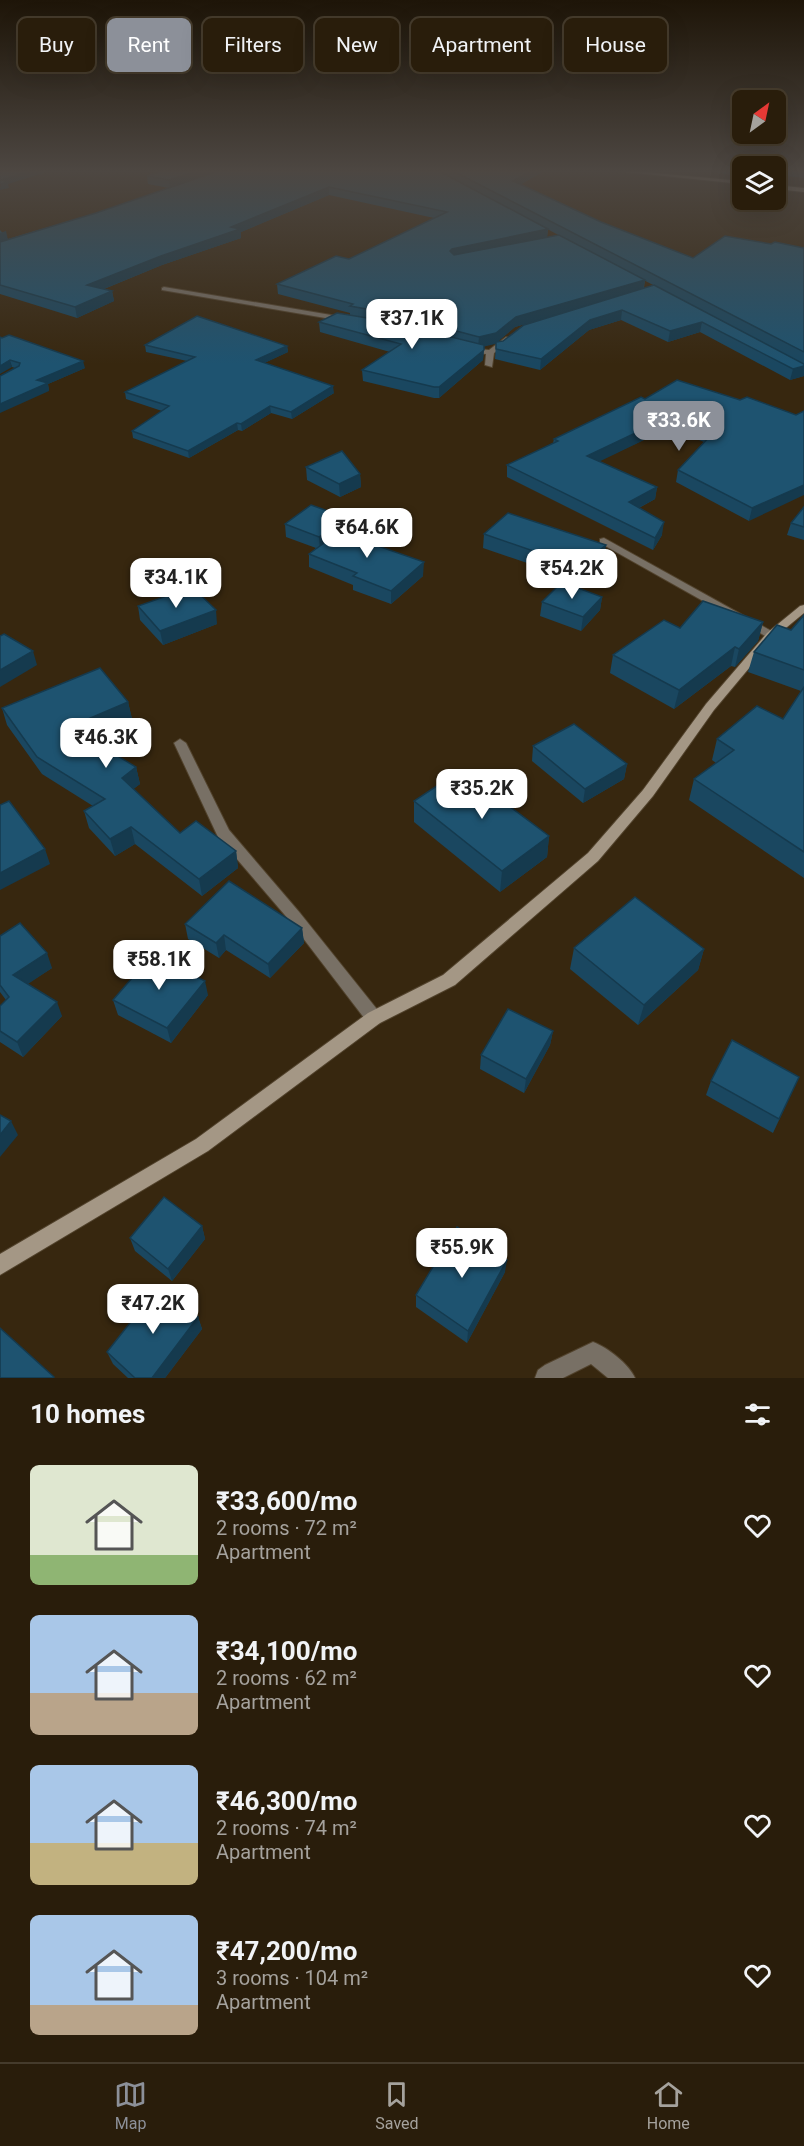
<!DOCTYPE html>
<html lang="en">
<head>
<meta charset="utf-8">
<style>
	:root { --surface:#291d0b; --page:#312614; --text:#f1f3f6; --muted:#a5a29d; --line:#453b2c; --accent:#8c9099 }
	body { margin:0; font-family:Roboto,sans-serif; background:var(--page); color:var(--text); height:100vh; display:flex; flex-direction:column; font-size:22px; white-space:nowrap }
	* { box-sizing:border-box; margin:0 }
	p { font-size:20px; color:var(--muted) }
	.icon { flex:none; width:33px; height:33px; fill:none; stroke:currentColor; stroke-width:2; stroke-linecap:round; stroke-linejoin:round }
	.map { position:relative; height:1378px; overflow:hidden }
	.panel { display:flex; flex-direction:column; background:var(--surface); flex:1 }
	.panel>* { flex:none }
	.guide { position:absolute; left:18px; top:18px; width:768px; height:54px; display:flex; gap:12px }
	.needle { width:39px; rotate:33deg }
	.fabs { position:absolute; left:732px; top:90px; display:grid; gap:12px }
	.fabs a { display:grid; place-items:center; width:54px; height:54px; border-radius:9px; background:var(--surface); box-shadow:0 6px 24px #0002,0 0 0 2px var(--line); font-size:30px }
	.price { position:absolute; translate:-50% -51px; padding:0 14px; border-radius:12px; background:#fff; color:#222; font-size:20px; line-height:39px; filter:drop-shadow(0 2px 3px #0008) }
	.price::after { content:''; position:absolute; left:50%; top:36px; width:18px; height:14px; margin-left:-9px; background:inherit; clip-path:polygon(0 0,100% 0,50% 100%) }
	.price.selected { background:var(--accent); color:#fff }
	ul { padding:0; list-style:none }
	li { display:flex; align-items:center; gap:18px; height:150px; padding:0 30px }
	li span { display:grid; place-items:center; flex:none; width:168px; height:120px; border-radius:9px; color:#555 }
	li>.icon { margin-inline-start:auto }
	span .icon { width:72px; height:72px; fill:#fffc; stroke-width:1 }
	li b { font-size:26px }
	h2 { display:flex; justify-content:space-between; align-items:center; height:72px; padding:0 30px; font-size:26px }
	.tag { padding:0 21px; border-radius:9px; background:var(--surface); box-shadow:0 6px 24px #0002,0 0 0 2px var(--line); font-size:21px; line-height:54px }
	.tag.selected { background:var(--accent); color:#fff }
	.tabs { display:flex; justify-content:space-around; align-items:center; height:84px; border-top:2px solid var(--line); background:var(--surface); font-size:16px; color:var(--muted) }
	.tabs a { display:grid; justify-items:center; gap:3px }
	.tabs .selected { color:var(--accent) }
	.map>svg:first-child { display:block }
</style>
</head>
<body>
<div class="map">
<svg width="804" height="1378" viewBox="0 0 804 1378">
	<rect width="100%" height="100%" fill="#37270f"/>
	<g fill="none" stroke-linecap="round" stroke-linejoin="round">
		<g stroke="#51422c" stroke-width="2">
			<g id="street">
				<path d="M 164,287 L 343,317 L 347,319 L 343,321 L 162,290 L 162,288 Z"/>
				<path d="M 506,337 L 513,339 L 494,353 L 492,367 L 485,365 L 486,354 L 467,352 L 463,350 L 467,348 L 489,350 Z"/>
				<path d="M 604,538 L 775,633 L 777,635 L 771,638 L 767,637 L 600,543 L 600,539 Z"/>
				<path d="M 180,739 L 186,743 L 229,830 L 300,913 L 380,1013 L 382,1018 L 380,1023 L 374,1025 L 368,1023 L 290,921 L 218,837 L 174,743 Z"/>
				<path d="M 593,1342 C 607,1347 629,1364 635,1378 L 608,1378 L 591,1364 L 563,1378 L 535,1378 L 538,1370 L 545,1365 Z"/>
			</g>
		</g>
		<g stroke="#51422c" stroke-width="2">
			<g id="secondary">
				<path d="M 616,171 L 633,171 L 742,181 L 742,184 Z"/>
				<path d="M 776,185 L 804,188 L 804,192 L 776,189 Z"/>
				<path d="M 804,605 L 804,613 L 775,637 L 714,710 L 653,796 L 598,861 L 455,985 L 380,1023 L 208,1151 L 0,1275 L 0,1254 L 196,1139 L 368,1013 L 443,975 L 588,853 L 643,790 L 706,704 L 767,633 L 800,606 Z"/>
			</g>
		</g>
		<use href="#street" fill="#787065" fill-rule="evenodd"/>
		<use href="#secondary" fill="#a49785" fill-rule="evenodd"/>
	</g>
	<g fill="#1a4760" fill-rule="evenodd">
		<path d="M 162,171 L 544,171 L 521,184 L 601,222 L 693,258 L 771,244 L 804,248 L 804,376 L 790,380 L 700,332 L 668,342 L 621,320 L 589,330 L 540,370 L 495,359 L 496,343 L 484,346 L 483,360 L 439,398 L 434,398 L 363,381 L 362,370 L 390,352 L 320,332 L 319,322 L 350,315 L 350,313 L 278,294 L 277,284 L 349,259 L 434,218 L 329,195 L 241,232 L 241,238 L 162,265 L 104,289 L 112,291 L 114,301 L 77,318 L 0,294 L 0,230 L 8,239 L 96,213 L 169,188 L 148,184 L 147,176 ZM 496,202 L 672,295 L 644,288 L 645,280 L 547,237 L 548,229 ZM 539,320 L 503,341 L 497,342 L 515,327 Z"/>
		<path d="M 710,171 L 742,171 L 742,177 Z"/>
		<path d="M 776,171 L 804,171 L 804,178 L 776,175 Z"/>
		<path d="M 0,337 L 85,368 L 48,384 L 49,391 L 15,368 L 12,367 Z"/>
		<path d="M 145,345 L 287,346 L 288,352 L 264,363 L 334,393 L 292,419 L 271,413 L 242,431 L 238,430 L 189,458 L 133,438 L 132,431 L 162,411 L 126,399 L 125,392 L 187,361 L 146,352 Z"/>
		<path d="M 645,399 L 740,400 L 796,415 L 749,521 L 676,482 L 678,470 L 704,442 L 669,428 L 599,461 L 657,487 L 655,499 L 639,508 L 662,535 L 653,550 L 507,477 L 507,465 L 553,443 L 554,439 Z"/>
		<path d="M 306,467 L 360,474 L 361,487 L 340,497 L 307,480 Z"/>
		<path d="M 804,507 L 804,540 L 787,535 L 791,523 Z"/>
		<path d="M 345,517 L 346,530 L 379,542 L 379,547 L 423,576 L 391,604 L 353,590 L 353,585 L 309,567 L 309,554 L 316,548 L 286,537 L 285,524 Z"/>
		<path d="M 484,534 L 604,559 L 570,586 L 602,597 L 600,610 L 581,631 L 540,616 L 542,602 L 559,585 L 538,577 L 539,567 L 483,548 Z"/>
		<path d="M 138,606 L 217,624 L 163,645 L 140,620 Z"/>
		<path d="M 804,615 L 804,878 L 689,800 L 694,779 L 716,763 L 712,760 L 717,739 L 783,719 L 801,691 L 748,672 L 754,652 L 791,630 Z"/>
		<path d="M 763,622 L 758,641 L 735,667 L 731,666 L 674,709 L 610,673 L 613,655 L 680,628 Z"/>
		<path d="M 128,702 L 132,719 L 87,738 L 136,767 L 140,784 L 133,789 L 180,833 L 236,851 L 238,868 L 202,896 L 135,844 L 115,856 L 89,828 L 84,811 L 93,806 L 42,774 L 7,725 L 2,708 Z"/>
		<path d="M 533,746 L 627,764 L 624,779 L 583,803 L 532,761 Z"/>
		<path d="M 414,801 L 549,836 L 547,857 L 500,892 L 414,822 Z"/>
		<path d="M 185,924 L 302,928 L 304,943 L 270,978 L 226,950 L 219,958 L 188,939 Z"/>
		<path d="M 0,936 L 52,968 L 27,984 L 62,1016 L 23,1057 L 0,1042 L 0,1006 L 6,1000 L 0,992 Z"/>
		<path d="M 574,948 L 704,949 L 698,970 L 638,1025 L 570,969 Z"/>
		<path d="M 208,995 L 171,1043 L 118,1015 L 113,1000 Z"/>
		<path d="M 553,1031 L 550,1045 L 524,1093 L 480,1069 L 481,1055 Z"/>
		<path d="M 799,1077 L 773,1133 L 706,1095 L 711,1081 Z"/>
		<path d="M 202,1226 L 205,1239 L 172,1281 L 135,1251 L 130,1238 Z"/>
		<path d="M 505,1272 L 467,1343 L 416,1307 L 416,1295 Z"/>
		<path d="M 198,1317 L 202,1329 L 165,1378 L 128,1378 L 113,1364 L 107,1352 Z"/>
	</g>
	<g fill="#153a4e">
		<path d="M 32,171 L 50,171 L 8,184 L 9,188 L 0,190 L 1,180 Z"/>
		<path d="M 197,171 L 221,171 L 170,188 L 169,180 Z"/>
		<path d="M 531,171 L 544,171 L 513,189 L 513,181 Z"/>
		<path d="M 329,187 L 329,195 L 241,232 L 241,238 L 162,265 L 89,295 L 87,285 Z"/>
		<path d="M 548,229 L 547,238 L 450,260 L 450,251 L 452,249 Z"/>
		<path d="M 6,231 L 8,240 L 0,243 L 0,233 Z"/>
		<path d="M 645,280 L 643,290 L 515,327 L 495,344 L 478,348 L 479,337 L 516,317 Z"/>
		<path d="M 112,291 L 114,301 L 77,318 L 75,307 Z"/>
		<path d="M 622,310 L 621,320 L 589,330 L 540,370 L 541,359 L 590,320 Z"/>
		<path d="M 702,322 L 700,332 L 668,342 L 670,331 Z"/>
		<path d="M 287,346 L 288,352 L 256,367 L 256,360 Z"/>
		<path d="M 484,350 L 483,360 L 439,398 L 439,387 Z"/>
		<path d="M 10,360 L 12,367 L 0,374 L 0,366 Z"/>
		<path d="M 83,361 L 85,368 L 48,384 L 49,391 L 0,413 L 0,404 L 37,380 Z"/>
		<path d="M 804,366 L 804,376 L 790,380 L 793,369 Z"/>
		<path d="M 333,386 L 334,393 L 292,419 L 291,412 Z"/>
		<path d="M 270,406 L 271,413 L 242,431 L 241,424 Z"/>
		<path d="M 671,416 L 669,428 L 586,468 L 587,456 Z"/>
		<path d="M 237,423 L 238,430 L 189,458 L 188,451 Z"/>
		<path d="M 360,474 L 361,487 L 340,497 L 339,484 Z"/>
		<path d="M 804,485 L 804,495 L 749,521 L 752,508 Z"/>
		<path d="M 657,487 L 655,499 L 627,514 L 629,502 Z"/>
		<path d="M 345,517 L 346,530 L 320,550 L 319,537 Z"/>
		<path d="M 664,522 L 662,535 L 653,550 L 655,538 Z"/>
		<path d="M 606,545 L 604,559 L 566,589 L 568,575 Z"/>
		<path d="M 424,562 L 423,576 L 391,604 L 391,591 Z"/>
		<path d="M 602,597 L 600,610 L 581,631 L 583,617 Z"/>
		<path d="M 216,610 L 217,624 L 163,645 L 160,631 Z"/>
		<path d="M 763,622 L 758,641 L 735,667 L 739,649 Z"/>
		<path d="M 735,647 L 731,666 L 674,709 L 679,690 Z"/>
		<path d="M 33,651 L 37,665 L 0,687 L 0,670 Z"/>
		<path d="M 128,702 L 132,719 L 73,744 L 69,727 Z"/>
		<path d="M 627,764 L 624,779 L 583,803 L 585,789 Z"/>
		<path d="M 136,767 L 140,784 L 126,795 L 122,778 Z"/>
		<path d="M 131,827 L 135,844 L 115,856 L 110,839 Z"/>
		<path d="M 549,836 L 547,857 L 500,892 L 502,871 Z"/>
		<path d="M 45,849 L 50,864 L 0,890 L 0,873 Z"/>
		<path d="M 236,851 L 238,868 L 202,896 L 199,879 Z"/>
		<path d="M 302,928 L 304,943 L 270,978 L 268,964 Z"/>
		<path d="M 224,935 L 226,950 L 219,958 L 216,943 Z"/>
		<path d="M 704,949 L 698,970 L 638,1025 L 644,1005 Z"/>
		<path d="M 47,953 L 52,968 L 19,990 L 13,975 Z"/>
		<path d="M 205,981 L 208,995 L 171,1043 L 167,1028 Z"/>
		<path d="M 57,1002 L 62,1016 L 23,1057 L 17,1042 Z"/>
		<path d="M 553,1031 L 550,1045 L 524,1093 L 526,1079 Z"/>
		<path d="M 11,1121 L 18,1135 L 0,1157 L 0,1135 Z"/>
		<path d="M 202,1226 L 205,1239 L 172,1281 L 168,1269 Z"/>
		<path d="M 507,1260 L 505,1272 L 467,1343 L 468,1331 Z"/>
		<path d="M 198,1317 L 202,1329 L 165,1378 L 152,1378 Z"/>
	</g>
	<g fill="#1e5370" stroke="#153a4e" stroke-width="1.5">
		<path d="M 0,171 L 32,171 L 1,180 L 8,182 L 0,184 Z"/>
		<path d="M 162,171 L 197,171 L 169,180 L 147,176 Z"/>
		<path d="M 218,171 L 439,171 L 548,229 L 452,249 L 450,251 L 454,255 L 559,235 L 645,280 L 516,317 L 496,333 L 479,337 L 389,313 L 350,306 L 353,304 L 277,284 L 336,256 L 349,259 L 447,212 L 329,187 L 231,227 L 240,229 L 161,256 L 87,285 L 112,291 L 75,307 L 0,285 L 0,242 L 96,213 Z"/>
		<path d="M 453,171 L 531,171 L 513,181 L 601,222 L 693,258 L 725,236 L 771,244 L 775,242 L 804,248 L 804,352 Z"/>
		<path d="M 654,285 L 804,364 L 804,366 L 793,369 L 702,322 L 670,331 L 622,310 L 590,320 L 541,359 L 496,349 L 496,342 L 503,341 L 524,325 Z"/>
		<path d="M 337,313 L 386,321 L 484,345 L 484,350 L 439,387 L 434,387 L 362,370 L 401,344 L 319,322 Z"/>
		<path d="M 197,316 L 287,346 L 256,360 L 333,386 L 291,412 L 270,406 L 241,424 L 237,423 L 188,451 L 132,431 L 169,406 L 125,392 L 195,357 L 145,345 Z"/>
		<path d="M 9,335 L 83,361 L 37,380 L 48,383 L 0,404 L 0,376 L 19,366 L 20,363 L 10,360 L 0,366 L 0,337 L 2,338 Z"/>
		<path d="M 677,380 L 740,400 L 747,397 L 796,415 L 804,411 L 804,485 L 752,508 L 678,470 L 713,433 L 671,416 L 587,456 L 657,487 L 629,502 L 664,522 L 655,538 L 507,465 L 558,441 L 554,439 L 641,397 L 645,399 Z"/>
		<path d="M 342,451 L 360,474 L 339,484 L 306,467 Z"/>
		<path d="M 311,505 L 345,517 L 319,537 L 285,524 Z"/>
		<path d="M 804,507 L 804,527 L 791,523 Z"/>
		<path d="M 508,513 L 606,545 L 568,575 L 539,563 L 548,556 L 484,534 Z"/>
		<path d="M 343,529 L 379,542 L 375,545 L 424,562 L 391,591 L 353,576 L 357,573 L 309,554 Z"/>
		<path d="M 562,582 L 602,597 L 583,617 L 542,602 Z"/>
		<path d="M 192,587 L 216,610 L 160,631 L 138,606 Z"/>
		<path d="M 703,601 L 763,622 L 739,649 L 735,647 L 679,690 L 613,655 L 664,620 L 680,628 Z"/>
		<path d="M 804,615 L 804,670 L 754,652 L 777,625 L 791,630 Z"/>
		<path d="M 4,634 L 33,651 L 0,670 L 0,636 Z"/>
		<path d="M 100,668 L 128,702 L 69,727 L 136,767 L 122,778 L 180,833 L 196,821 L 236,851 L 199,879 L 131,827 L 110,839 L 84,811 L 105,799 L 37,757 L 2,708 Z"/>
		<path d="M 804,687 L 804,852 L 694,779 L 734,750 L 717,739 L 757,706 L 783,719 Z"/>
		<path d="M 574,724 L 627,764 L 585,789 L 533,746 Z"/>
		<path d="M 461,770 L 549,836 L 502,871 L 414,801 Z"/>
		<path d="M 9,801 L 45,849 L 0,873 L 0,805 Z"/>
		<path d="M 229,881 L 302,928 L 268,964 L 224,935 L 216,943 L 185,924 Z"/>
		<path d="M 635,897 L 704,949 L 644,1005 L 574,948 Z"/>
		<path d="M 20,923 L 47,953 L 13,975 L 57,1002 L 17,1042 L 0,1031 L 0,1006 L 9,997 L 0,985 L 0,936 Z"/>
		<path d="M 152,955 L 205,981 L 167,1028 L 113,1000 Z"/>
		<path d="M 508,1009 L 553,1031 L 526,1079 L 481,1055 Z"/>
		<path d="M 732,1040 L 799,1077 L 779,1119 L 711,1081 Z"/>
		<path d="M 0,1115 L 11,1121 L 0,1135 Z"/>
		<path d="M 164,1197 L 202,1226 L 168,1269 L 130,1238 Z"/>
		<path d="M 457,1227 L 507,1260 L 468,1331 L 416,1295 Z"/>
		<path d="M 160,1285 L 198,1317 L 152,1378 L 135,1378 L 107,1352 Z"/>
		<path d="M 0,1328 L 54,1377 L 53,1378 L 0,1378 Z"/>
	</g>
	<linearGradient id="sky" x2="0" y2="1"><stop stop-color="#1e1508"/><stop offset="0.47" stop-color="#4d4742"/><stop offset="1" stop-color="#4d4742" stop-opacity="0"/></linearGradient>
	<rect width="804" height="364" fill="url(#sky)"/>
</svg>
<div class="fabs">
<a><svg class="needle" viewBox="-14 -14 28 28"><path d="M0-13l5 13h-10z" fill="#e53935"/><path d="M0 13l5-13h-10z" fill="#a5a29d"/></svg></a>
<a><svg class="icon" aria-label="layers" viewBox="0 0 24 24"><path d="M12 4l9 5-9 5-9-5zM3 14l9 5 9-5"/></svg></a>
</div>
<b class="price" style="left:412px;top:350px">₹37.1K</b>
<b class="price selected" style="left:679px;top:452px">₹33.6K</b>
<b class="price" style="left:367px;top:559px">₹64.6K</b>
<b class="price" style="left:572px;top:600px">₹54.2K</b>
<b class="price" style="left:176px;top:609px">₹34.1K</b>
<b class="price" style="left:106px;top:769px">₹46.3K</b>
<b class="price" style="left:482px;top:820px">₹35.2K</b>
<b class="price" style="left:159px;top:991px">₹58.1K</b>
<b class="price" style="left:462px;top:1279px">₹55.9K</b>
<b class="price" style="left:153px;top:1335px">₹47.2K</b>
<div class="guide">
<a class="tag">Buy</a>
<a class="tag selected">Rent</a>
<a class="tag">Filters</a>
<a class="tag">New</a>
<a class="tag">Apartment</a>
<a class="tag">House</a>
</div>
</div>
<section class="panel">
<h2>10 homes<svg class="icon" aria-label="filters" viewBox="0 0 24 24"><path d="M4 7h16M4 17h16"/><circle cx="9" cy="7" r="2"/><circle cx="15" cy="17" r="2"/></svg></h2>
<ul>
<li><span style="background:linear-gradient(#dfe7d0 75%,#8fb573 0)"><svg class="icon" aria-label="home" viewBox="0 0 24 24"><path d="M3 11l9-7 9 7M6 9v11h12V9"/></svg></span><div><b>₹33,600/mo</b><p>2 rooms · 72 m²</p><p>Apartment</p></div><svg class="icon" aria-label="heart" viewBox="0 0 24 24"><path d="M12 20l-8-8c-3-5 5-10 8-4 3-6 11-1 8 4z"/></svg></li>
<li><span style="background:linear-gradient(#a9c7e8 65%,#b9a48a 0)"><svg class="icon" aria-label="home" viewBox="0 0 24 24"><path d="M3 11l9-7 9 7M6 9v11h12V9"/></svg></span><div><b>₹34,100/mo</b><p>2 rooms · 62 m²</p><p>Apartment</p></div><svg class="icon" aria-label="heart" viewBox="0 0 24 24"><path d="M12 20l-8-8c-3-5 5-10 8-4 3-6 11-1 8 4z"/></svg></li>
<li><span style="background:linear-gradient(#a9c7e8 65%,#c2b280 0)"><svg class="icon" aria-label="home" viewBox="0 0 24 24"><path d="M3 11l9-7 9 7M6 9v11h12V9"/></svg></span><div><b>₹46,300/mo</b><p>2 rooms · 74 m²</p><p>Apartment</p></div><svg class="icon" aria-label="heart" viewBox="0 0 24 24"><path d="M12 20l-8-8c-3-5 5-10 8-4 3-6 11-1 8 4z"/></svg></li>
<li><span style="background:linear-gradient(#a9c7e8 75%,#b9a48a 0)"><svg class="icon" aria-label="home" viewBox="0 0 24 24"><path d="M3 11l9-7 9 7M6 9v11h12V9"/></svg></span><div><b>₹47,200/mo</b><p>3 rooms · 104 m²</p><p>Apartment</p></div><svg class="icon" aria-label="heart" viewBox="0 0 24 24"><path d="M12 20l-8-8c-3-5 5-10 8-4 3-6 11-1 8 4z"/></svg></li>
</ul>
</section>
<nav class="tabs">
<a class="selected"><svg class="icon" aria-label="map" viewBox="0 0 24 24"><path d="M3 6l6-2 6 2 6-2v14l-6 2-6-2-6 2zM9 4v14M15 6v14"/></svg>Map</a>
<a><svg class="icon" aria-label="saved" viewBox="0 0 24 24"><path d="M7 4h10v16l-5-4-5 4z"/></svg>Saved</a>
<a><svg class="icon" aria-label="home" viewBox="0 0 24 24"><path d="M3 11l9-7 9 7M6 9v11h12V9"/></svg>Home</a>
</nav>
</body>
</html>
